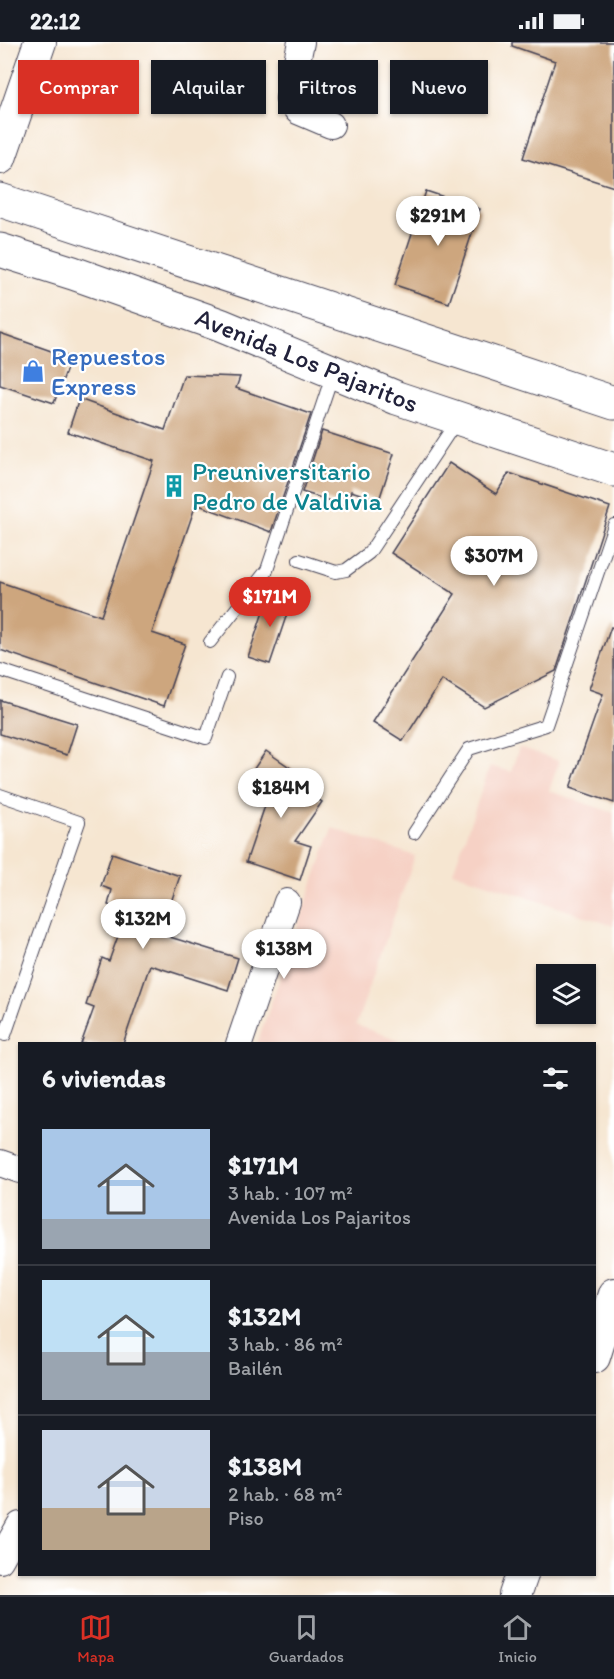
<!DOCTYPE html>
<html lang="es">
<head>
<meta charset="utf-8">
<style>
	:root { --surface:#171b24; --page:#242831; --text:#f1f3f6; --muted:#9ea1a6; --line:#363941; --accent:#d93025 }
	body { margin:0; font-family:Itim,sans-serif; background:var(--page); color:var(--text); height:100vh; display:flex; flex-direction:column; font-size:22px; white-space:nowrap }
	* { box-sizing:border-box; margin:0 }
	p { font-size:20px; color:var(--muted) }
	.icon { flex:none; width:33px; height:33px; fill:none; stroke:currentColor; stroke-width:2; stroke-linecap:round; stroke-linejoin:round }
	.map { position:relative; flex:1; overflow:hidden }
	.details { position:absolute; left:18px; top:1000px; width:578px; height:534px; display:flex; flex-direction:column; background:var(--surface); border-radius:0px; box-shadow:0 2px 4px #0004 }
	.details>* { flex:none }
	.guide { position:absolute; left:18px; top:18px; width:579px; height:54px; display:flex; gap:12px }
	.buttons { position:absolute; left:536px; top:922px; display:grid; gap:12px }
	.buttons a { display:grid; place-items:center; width:60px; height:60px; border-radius:0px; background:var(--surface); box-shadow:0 2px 4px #0004; font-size:30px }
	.price { position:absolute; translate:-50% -51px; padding:0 14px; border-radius:21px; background:#fff; color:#222; font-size:20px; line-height:39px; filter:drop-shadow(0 2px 3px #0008) }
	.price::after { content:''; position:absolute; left:50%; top:36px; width:18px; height:14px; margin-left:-9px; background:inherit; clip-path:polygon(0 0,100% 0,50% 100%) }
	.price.on { background:var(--accent); color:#fff }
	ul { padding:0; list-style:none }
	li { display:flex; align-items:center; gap:18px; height:150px; padding:0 24px }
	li+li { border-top:2px solid var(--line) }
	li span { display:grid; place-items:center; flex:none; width:168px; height:120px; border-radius:0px; color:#555 }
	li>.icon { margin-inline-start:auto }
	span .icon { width:72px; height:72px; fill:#fffc; stroke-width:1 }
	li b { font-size:26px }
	h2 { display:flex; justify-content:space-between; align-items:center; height:72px; padding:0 24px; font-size:26px }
	.pill { padding:0 21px; border-radius:0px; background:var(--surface); box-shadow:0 2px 4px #0004; font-size:21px; line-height:54px }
	.pill.on { background:var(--accent); color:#fff }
	.status { display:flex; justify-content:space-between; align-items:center; height:42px; padding:0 30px; background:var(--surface); direction:ltr }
	.status svg { height:16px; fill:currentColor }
	.dock { display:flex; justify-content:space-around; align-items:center; height:84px; border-top:2px solid var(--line); background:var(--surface); font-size:16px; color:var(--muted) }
	.dock a { display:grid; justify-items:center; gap:3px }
	.dock .on { color:var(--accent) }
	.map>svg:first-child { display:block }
</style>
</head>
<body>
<div class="status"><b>22:12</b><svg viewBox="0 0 49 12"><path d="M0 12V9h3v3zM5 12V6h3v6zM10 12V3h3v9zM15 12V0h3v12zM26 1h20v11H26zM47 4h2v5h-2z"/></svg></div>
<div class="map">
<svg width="614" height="1553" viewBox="0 0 614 1553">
	<rect width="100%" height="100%" fill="#fff"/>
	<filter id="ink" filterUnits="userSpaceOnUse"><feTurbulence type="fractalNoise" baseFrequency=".0167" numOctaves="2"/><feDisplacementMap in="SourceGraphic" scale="12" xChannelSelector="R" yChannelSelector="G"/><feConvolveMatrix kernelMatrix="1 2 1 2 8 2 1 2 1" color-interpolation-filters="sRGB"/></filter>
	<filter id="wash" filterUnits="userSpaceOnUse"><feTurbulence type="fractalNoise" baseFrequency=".008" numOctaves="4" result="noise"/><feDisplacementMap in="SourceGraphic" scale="24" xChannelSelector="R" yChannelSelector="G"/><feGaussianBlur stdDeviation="1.35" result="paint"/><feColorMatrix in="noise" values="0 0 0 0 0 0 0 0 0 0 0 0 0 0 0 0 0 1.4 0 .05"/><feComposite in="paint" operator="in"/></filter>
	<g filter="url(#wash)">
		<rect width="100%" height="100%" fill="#f6e6d1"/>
		<g fill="#f6d1c5">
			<path d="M 519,706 L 559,719 L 549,749 L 614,771 L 614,884 L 453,830 L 490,724 L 511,730 Z"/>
			<path d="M 332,786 L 415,814 L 356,983 L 398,998 L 397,1002 L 257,1002 Z"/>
		</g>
		<g id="blocks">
			<g fill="#cda67e">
				<path d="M 512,0 L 614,0 L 614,145 L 523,116 L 555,19 L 512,4 Z"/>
				<path d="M 426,149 L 480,167 L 449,261 L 395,243 Z"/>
				<path d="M 0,291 L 71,316 L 54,361 L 0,343 Z"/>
				<path d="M 184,333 L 240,335 L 236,346 L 311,372 L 271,490 L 196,462 L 152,591 L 185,602 L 164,664 L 0,608 L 0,540 L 101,574 L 154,419 L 68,390 L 79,357 L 165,388 Z"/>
				<path d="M 322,389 L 394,412 L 379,458 L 351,449 L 347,464 L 302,450 Z"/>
				<path d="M 449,421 L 496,452 L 509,431 L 610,465 L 556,629 L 484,665 L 442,638 L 403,699 L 373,680 L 455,552 L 391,511 Z"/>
				<path d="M 270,549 L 292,557 L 270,622 L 248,615 Z"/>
				<path d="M 611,585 L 614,586 L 614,761 L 570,746 L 603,652 L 589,647 Z"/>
				<path d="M 0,658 L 77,682 L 67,713 L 0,692 Z"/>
				<path d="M 266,709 L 301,733 L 296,742 L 322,760 L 295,799 L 311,804 L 300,838 L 246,820 L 269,752 L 247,737 Z"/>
				<path d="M 112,811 L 180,834 L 160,892 L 238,916 L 228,948 L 150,923 L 123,1002 L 81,1002 L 94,966 L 86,963 L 102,916 L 109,919 L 127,869 L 108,863 L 112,848 L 101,844 Z"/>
			</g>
		</g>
	</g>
	<g filter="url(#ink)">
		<use href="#blocks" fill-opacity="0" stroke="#423f52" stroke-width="1.5"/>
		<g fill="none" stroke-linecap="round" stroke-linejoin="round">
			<g stroke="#423f52" stroke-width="14">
				<g id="service">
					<path d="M 299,518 L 336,530 L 346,528 L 369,511 L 458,377"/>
					<path d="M 210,600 L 267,528 L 333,331"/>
					<path d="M 0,628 L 206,696 L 227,635"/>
					<path d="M 0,753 L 79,780 L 5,993"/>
					<path d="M 414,791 L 469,707 L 546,683 L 614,483"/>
				</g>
			</g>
			<g stroke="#423f52" stroke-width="28">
				<g id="minor">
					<path d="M 301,0 L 289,57 L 298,69 L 331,83"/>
					<path d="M 239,1002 L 287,860"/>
					<path d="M 0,1121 L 20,1128"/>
					<path d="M 0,1518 L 20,1483"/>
				</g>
			</g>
			<g stroke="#423f52" stroke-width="34">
				<g id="tertiary">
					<path d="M 0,116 L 40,0"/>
					<path d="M 594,1315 L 614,1252"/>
					<path d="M 515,1553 L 522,1533"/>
				</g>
			</g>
			<g stroke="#423f52" stroke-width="35">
				<g id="primary">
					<path d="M 0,158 L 614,361"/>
					<path d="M 0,208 L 73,231 L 220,283 L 397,356 L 614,428"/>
				</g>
			</g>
			<use href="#service" stroke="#fff" stroke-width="12"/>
			<use href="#minor" stroke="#fff" stroke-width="26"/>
			<use href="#tertiary" stroke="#fff" stroke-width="32"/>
			<use href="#primary" stroke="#fff" stroke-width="33"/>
		</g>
	</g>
	<defs>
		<g id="shop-bare" transform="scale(1.8)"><path d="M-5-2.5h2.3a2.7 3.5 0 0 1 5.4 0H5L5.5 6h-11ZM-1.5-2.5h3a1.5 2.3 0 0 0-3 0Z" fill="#3f7fe0" stroke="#fff" stroke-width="2.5" paint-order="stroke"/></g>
		<g id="building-bare" transform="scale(1.8)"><path d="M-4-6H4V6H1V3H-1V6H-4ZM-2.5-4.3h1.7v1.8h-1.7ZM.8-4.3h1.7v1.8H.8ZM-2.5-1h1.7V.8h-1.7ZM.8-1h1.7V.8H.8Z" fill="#0f9aa8" stroke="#fff" stroke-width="2.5" paint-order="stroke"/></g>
	</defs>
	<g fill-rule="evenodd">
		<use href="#shop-bare" x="33" y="329"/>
		<use href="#building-bare" x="174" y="444"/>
	</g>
	<g text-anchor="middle" stroke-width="4.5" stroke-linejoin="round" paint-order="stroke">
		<g font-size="26" fill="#366cbe" stroke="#fff" text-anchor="start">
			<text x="51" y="323">Repuestos<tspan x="51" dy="30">Express</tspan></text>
		</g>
		<g font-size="26" fill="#22223b" stroke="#fff">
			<text transform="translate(307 318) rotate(22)" y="9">Avenida Los Pajaritos</text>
		</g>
		<g font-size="26" fill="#0d838f" stroke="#fff" text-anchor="start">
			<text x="192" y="438">Preuniversitario<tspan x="192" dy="30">Pedro de Valdivia</tspan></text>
		</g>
	</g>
</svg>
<div class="buttons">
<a><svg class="icon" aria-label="layers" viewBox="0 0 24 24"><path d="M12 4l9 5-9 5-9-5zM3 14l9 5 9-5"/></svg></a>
</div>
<b class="price" style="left:438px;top:205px">$291M</b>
<b class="price" style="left:494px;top:545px">$307M</b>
<b class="price on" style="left:270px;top:586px">$171M</b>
<b class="price" style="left:281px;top:777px">$184M</b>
<b class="price" style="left:143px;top:908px">$132M</b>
<b class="price" style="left:284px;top:938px">$138M</b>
<div class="guide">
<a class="pill on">Comprar</a>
<a class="pill">Alquilar</a>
<a class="pill">Filtros</a>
<a class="pill">Nuevo</a>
</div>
<section class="details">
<h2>6 viviendas<svg class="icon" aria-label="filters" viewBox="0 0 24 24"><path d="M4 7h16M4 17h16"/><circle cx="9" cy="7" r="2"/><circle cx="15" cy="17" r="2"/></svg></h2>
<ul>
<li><span style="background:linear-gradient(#a9c7e8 75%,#9aa5b1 0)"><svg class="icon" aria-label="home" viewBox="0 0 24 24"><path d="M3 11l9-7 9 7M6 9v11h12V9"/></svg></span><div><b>$171M</b><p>3 hab. · 107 m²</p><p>Avenida Los Pajaritos</p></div></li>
<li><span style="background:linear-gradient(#bfe0f5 60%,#9aa5b1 0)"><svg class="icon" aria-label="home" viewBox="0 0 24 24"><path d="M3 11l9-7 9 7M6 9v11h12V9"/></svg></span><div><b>$132M</b><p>3 hab. · 86 m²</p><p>Bailén</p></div></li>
<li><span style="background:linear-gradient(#c9d6e8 65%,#b9a48a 0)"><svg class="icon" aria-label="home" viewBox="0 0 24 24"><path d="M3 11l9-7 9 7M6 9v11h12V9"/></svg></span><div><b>$138M</b><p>2 hab. · 68 m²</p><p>Piso</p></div></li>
</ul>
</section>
</div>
<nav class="dock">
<a class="on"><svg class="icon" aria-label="map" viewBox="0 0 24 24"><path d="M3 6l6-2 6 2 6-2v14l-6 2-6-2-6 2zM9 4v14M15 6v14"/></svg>Mapa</a>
<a><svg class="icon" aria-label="saved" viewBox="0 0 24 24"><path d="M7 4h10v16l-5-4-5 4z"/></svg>Guardados</a>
<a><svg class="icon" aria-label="home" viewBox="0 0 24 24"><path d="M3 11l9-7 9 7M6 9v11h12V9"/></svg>Inicio</a>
</nav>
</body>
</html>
